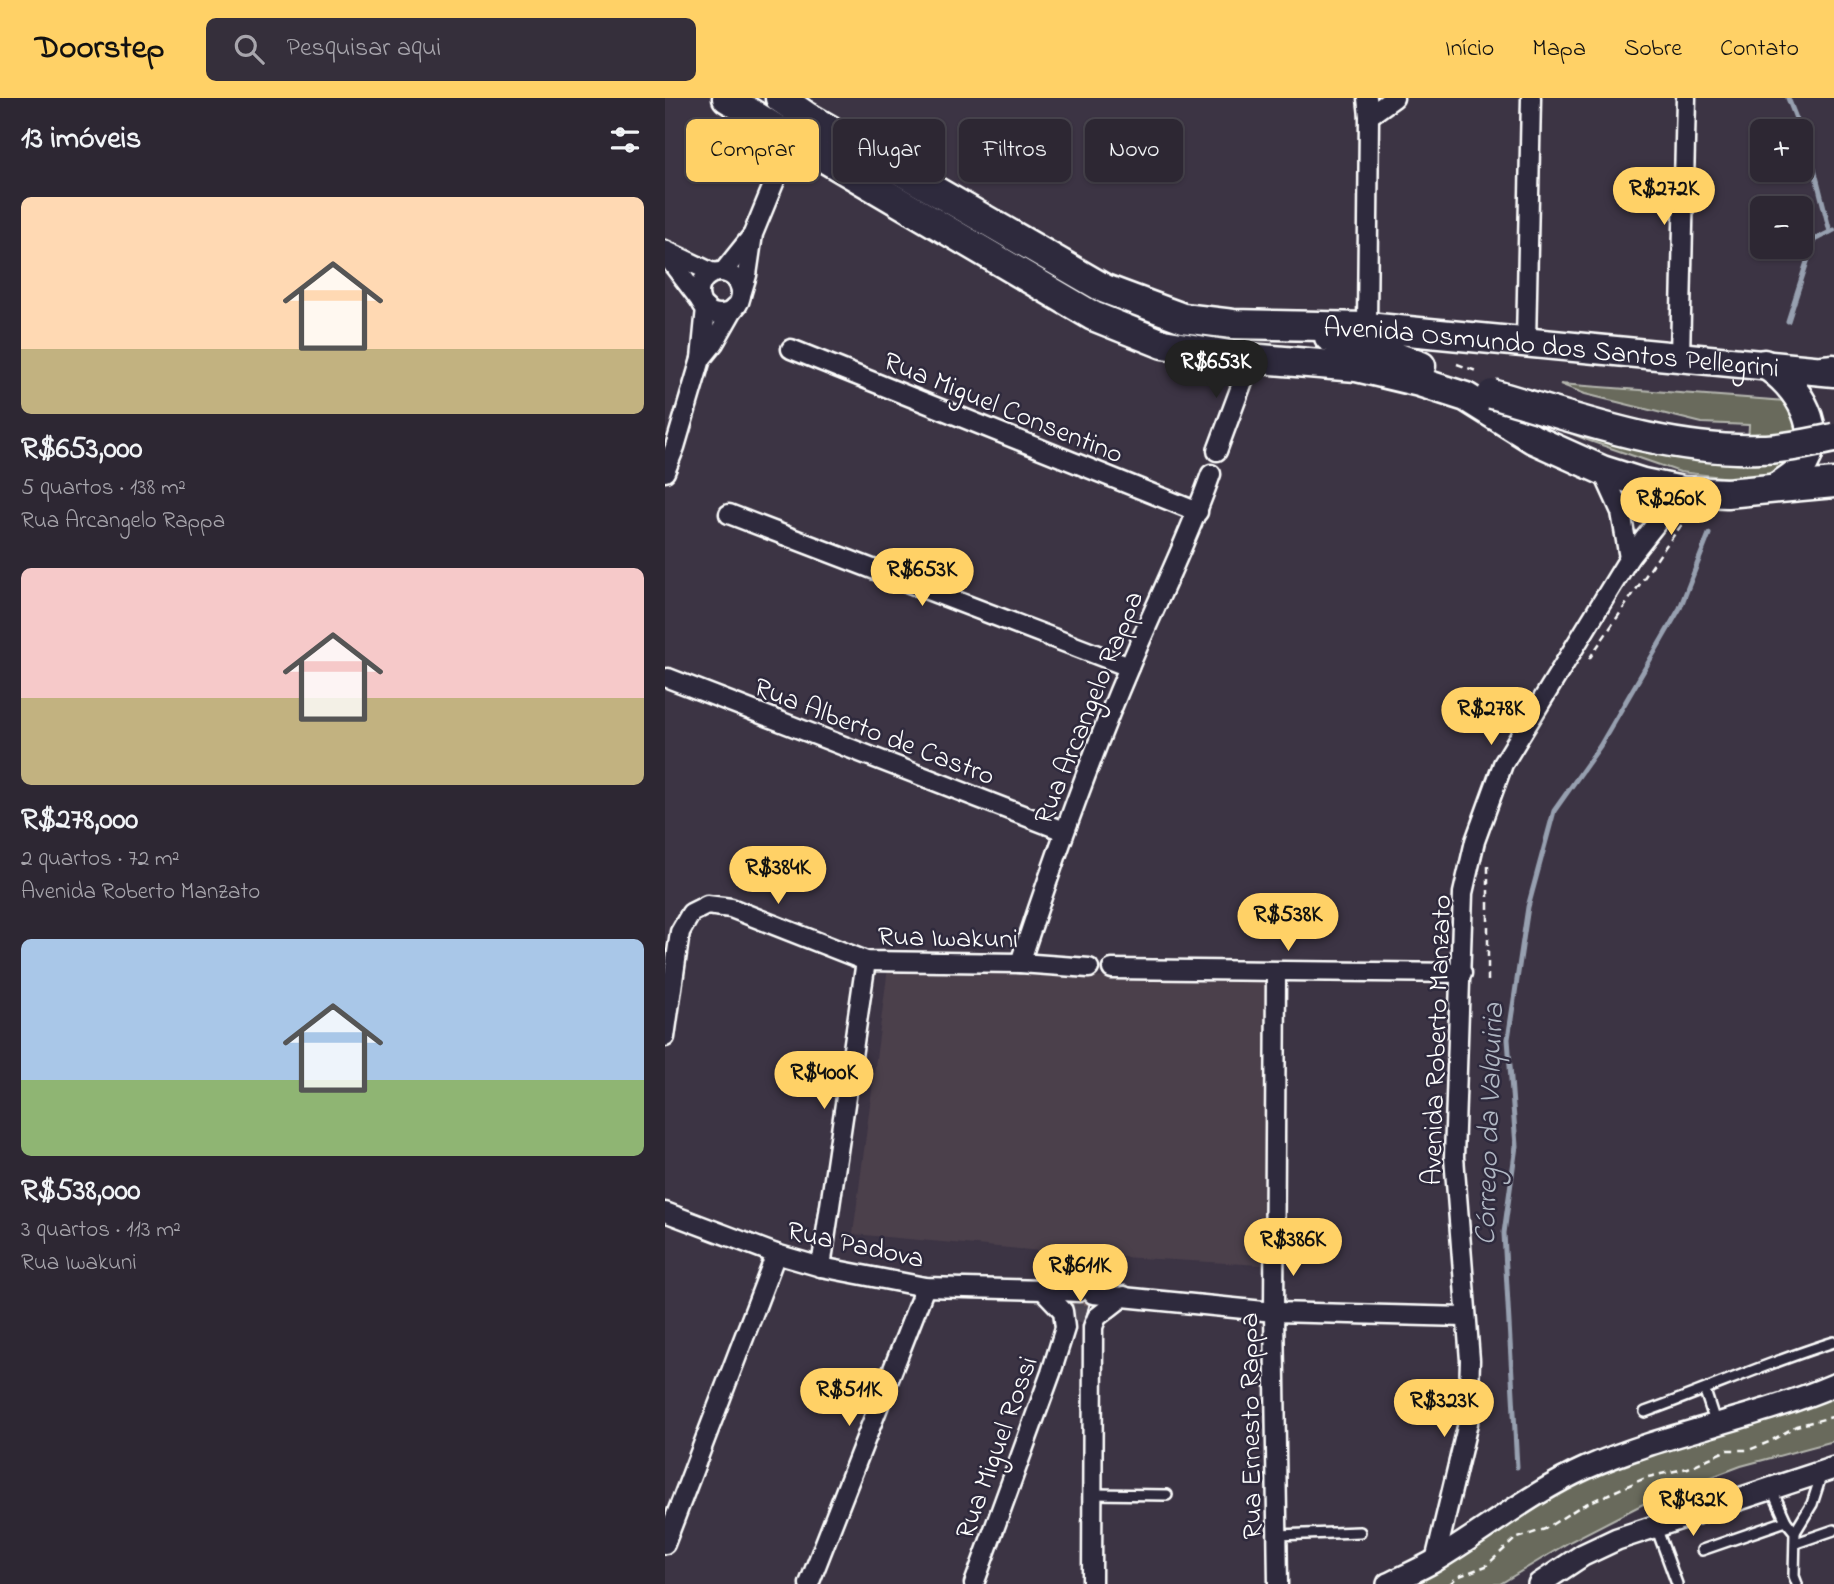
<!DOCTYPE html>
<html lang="pt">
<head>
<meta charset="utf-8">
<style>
	:root { --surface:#2d2733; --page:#352f3b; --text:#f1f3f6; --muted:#a7a5ac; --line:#48444e; --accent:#ffd166 }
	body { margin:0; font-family:"Indie Flower",sans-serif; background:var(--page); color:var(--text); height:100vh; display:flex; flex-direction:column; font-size:26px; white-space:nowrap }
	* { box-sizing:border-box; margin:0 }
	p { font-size:23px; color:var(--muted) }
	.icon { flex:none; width:38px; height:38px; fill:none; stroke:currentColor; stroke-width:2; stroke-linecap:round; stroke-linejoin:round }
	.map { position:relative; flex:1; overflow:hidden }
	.details { display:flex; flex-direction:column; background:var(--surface); width:665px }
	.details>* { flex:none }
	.guide { position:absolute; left:21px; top:21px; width:665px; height:63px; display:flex; gap:14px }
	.buttons { position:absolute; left:1085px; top:21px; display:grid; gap:14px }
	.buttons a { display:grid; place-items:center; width:63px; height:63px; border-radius:10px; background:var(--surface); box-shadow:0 2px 5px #0004,0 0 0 2px var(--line); font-size:35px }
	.price { position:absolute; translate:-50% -60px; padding:0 16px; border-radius:24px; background:var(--accent); color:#111; font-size:23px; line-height:46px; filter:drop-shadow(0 2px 4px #0008) }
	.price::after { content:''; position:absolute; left:50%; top:42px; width:21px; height:16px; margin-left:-10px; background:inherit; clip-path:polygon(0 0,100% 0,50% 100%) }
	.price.active { background:#222; color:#fff }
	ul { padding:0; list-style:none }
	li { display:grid; align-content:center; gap:14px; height:371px; padding:0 21px }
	li span { display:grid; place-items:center; height:217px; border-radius:10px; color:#555 }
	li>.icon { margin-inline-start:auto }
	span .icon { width:126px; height:126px; fill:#fffc; stroke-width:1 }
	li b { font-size:30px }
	h2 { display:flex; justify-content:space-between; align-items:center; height:84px; padding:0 21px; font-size:30px }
	.pill { padding:0 24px; border-radius:10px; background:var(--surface); box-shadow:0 2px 5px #0004,0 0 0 2px var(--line); font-size:24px; line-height:63px }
	.pill.active { background:var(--accent); color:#111 }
	header { display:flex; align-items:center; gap:42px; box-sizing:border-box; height:98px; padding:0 35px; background:var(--accent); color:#111 }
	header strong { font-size:33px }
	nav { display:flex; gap:38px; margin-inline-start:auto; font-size:24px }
	.search { width:490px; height:63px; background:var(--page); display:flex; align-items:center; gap:18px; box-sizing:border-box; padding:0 24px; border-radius:10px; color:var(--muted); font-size:26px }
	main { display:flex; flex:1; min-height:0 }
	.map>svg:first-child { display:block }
</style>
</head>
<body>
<header>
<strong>Doorstep</strong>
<div class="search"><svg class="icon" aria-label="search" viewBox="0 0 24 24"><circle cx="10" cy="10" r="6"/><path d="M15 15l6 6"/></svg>Pesquisar aqui</div>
<nav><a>Início</a><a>Mapa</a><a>Sobre</a><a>Contato</a></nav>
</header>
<main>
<section class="details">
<h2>13 imóveis<svg class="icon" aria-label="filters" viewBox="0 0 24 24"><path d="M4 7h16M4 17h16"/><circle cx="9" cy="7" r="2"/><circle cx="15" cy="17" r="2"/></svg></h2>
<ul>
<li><span style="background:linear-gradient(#ffd9b3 70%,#c2b280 0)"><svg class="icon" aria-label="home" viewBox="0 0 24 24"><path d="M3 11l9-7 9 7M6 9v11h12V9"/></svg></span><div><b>R$653,000</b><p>5 quartos · 138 m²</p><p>Rua Arcangelo Rappa</p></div></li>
<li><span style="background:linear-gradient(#f6c9c9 60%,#c2b280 0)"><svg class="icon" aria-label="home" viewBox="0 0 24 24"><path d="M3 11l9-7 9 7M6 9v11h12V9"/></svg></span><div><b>R$278,000</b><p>2 quartos · 72 m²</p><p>Avenida Roberto Manzato</p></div></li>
<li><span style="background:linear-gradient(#a9c7e8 65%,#8fb573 0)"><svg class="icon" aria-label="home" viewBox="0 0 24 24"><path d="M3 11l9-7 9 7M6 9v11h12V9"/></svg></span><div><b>R$538,000</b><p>3 quartos · 113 m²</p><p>Rua Iwakuni</p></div></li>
</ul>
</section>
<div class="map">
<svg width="1169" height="1486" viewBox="0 0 1169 1486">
	<defs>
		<pattern id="building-back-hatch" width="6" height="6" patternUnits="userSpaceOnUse" patternTransform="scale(1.75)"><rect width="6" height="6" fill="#715d5e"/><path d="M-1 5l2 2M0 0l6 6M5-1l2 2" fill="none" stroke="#867576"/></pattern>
	</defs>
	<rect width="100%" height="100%" fill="#3c3444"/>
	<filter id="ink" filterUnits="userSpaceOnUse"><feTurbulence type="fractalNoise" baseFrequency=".0143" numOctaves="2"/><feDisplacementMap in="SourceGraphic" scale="14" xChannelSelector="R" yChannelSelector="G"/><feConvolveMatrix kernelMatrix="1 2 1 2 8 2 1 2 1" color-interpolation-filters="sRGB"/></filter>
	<g filter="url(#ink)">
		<path fill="#4c404c" d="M 223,870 L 428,879 L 602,883 L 597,1167 L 421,1157 L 188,1136 Z"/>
		<g fill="#696b5c" stroke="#b4b5ae" stroke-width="2">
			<path d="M 895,286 L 1121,303 C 1141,332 1133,345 1121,375 L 1082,382 L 1015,374 L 925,343 L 877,324 L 1027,362 L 1082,365 L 1084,327 L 1037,325 L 920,296 Z"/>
			<path d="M 1169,1290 L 1169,1343 L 1076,1368 L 986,1402 L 906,1443 L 835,1486 L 730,1486 L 895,1386 Z"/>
		</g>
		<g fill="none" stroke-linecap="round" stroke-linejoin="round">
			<g stroke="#97a0b0" stroke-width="5">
				<path d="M 1123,0 L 1136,33"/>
				<path d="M 1136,34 L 1147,62 L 1165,134"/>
				<path d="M 1123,223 L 1149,142 L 1169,132"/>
				<path d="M 852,1369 L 839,1135 L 851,1048 L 843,941 L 863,809 L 889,713 L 935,648 L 1015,510 L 1044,436"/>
			</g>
		</g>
		<path fill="url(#building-back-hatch)" stroke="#fff" stroke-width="2" d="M 429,1193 L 419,1223 L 405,1219 L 409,1208 L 403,1206 L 407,1194 Z"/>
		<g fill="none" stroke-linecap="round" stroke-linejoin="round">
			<path stroke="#504857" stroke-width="18" stroke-dasharray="18 9" stroke-linecap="butt" d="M 407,1213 L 421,1216"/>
			<g stroke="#fff" stroke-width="14">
				<g id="service">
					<path d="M 1040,1293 L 1051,1327"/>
					<path d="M 980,1314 C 1044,1291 1104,1264 1169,1244"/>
					<path d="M 1107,1392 L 1121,1423 L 1130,1434 L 1129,1478 L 1132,1486"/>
					<path d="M 427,1396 L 502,1397"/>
					<path d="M 991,1429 L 1012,1486"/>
					<path d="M 1130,1434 L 1147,1406 L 1157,1375"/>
					<path d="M 612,1437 L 695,1434"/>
					<path d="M 1131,1445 L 1169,1432"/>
					<path d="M 1037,1452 L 1121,1423"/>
				</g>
			</g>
			<g stroke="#fff" stroke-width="23">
				<g id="minor">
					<path d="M 704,18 L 729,0"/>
					<path d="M 0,152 L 48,175"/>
					<path d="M 0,156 L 35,202"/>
					<path d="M 58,174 L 86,139"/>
					<circle cx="55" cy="195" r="21"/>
					<path d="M 76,197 L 82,177 L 88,136 L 127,41"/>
					<path d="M 702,229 L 704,18 L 702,0"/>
					<path d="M 861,245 L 866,0"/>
					<path d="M 126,251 L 533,414"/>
					<path d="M 1015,258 L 1021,0"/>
					<path d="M 36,261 L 49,245 L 69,210"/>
					<path d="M 552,353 L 578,283 L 583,260"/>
					<path d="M 937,372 L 956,414 L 964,460"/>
					<path d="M 0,374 L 10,349 L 36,261 L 41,210"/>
					<path d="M 64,416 L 464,569"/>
					<path d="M 3,580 L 399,733"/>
					<path d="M 355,865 C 388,764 423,665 465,567 C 492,503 523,442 546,376"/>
					<path d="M 447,871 L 797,875"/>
					<path d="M 611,874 L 609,1214 L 613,1486"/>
					<path d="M 0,939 L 15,834 L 26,815 L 42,807 L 66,810 L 201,863 L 355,865 L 424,870"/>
					<path d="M 0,1114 L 111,1156 L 156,1169 L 260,1189 L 378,1192 L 398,1213 L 400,1230 L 386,1275 L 309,1486"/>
					<path d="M 156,1169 L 201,863"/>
					<path d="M 378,1192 L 414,1194"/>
					<path d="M 428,1196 L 609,1214 L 800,1219"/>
					<path d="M 0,1446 L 111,1156"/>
					<path d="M 770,1463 L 803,1325 L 805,1262 L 789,1059 L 798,795 L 810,743 L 838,666 L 964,460 L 1017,393"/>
					<path d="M 144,1486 L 260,1189"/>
					<path d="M 427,1486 L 428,1229 L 432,1219 L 459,1198"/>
				</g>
			</g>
			<g stroke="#fff" stroke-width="26">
				<g id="tertiary">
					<path d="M 723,1486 C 739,1478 756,1471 771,1462 C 821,1432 867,1394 921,1370 C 1001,1335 1089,1321 1169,1287"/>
					<path d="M 874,1486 L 918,1457 L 952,1441 L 1169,1370"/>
				</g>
			</g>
			<g stroke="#fff" stroke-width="33">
				<g id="primary">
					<path d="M 62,0 L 127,41 L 428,218 L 498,246 L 583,260 L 691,269 L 754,284 L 801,299 L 868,341 L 937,372 L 978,385 L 1017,393 L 1062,395 L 1169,385"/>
					<path id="s1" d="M 115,0 L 141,18 L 440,191 L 518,220 L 568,226 L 702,229 L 1169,274"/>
					<path d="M 664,239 L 697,247 L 756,268"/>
					<path d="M 1099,266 C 1133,286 1164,335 1134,372 C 1129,379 1119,384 1112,389"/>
				</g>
			</g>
			<g stroke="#fff" stroke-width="33">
				<path id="trunk" d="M 1158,272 L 1169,271"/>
			</g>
			<g stroke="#fff" stroke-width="2.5" stroke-dasharray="7 5" stroke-linecap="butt">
				<path d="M 792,266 L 814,274"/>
				<path d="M 924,561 L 1000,449 L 1024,417"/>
				<path d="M 823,768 L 823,884"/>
				<path d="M 1169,1308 L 1169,1324"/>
				<path d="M 785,1486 L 792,1479 L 821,1468 L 850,1441 L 880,1431 L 916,1408 L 983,1379 L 1023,1370 L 1062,1352 L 1084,1352 L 1104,1344 L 1131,1328 L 1167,1319"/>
			</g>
			<use href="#service" stroke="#2f2a3d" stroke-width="9"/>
			<use href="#minor" stroke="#2f2a3d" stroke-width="18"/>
			<use href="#tertiary" stroke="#2f2a3d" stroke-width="21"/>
			<use href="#primary" stroke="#2f2a3d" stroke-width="28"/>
			<use href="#trunk" stroke="#2f2a3d" stroke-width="28"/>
			<g stroke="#fff" stroke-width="33" stroke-linecap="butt">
				<path id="primary-bridge" d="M 827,296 C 914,321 1003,354 1095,351 C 1120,351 1144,345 1169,340"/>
			</g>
			<use href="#primary-bridge" stroke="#2f2a3d" stroke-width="28"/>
		</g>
	</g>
	<g text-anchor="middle" stroke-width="5" stroke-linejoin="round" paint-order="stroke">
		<g font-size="28" fill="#fff" stroke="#2f2a3d">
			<text dy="10" stroke="none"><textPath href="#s1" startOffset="830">Avenida Osmundo dos Santos Pellegrini</textPath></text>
			<text transform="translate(339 308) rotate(22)" y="10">Rua Miguel Consentino</text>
			<text transform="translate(422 609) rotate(-68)" y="10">Rua Arcangelo Rappa</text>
			<text transform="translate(210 632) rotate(21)" y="10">Rua Alberto de Castro</text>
			<text transform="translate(283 838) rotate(1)" y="10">Rua Iwakuni</text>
			<text transform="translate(770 942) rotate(-88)" y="10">Avenida Roberto Manzato</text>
			<text transform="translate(191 1145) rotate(12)" y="10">Rua Padova</text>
			<text transform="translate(584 1328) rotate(-91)" y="10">Rua Ernesto Rappa</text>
			<text transform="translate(330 1349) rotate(-70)" y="10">Rua Miguel Rossi</text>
		</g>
		<g font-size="30" font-style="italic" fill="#b1b8c4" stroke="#2f2a3d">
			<text transform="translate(823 1026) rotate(-88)" y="10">Córrego da Valquiria</text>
		</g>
	</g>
</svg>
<div class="buttons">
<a>+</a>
<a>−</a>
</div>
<b class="price" style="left:999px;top:129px">R$272K</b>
<b class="price active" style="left:551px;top:302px">R$653K</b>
<b class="price" style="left:1006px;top:439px">R$260K</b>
<b class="price" style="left:257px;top:510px">R$653K</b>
<b class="price" style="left:826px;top:649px">R$278K</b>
<b class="price" style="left:113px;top:808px">R$384K</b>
<b class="price" style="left:623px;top:855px">R$538K</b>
<b class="price" style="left:159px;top:1013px">R$400K</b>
<b class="price" style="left:628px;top:1180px">R$386K</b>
<b class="price" style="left:415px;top:1206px">R$611K</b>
<b class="price" style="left:184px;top:1330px">R$511K</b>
<b class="price" style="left:779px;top:1341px">R$323K</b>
<b class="price" style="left:1028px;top:1440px">R$432K</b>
<div class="guide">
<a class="pill active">Comprar</a>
<a class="pill">Alugar</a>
<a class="pill">Filtros</a>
<a class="pill">Novo</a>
</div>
</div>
</main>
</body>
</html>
